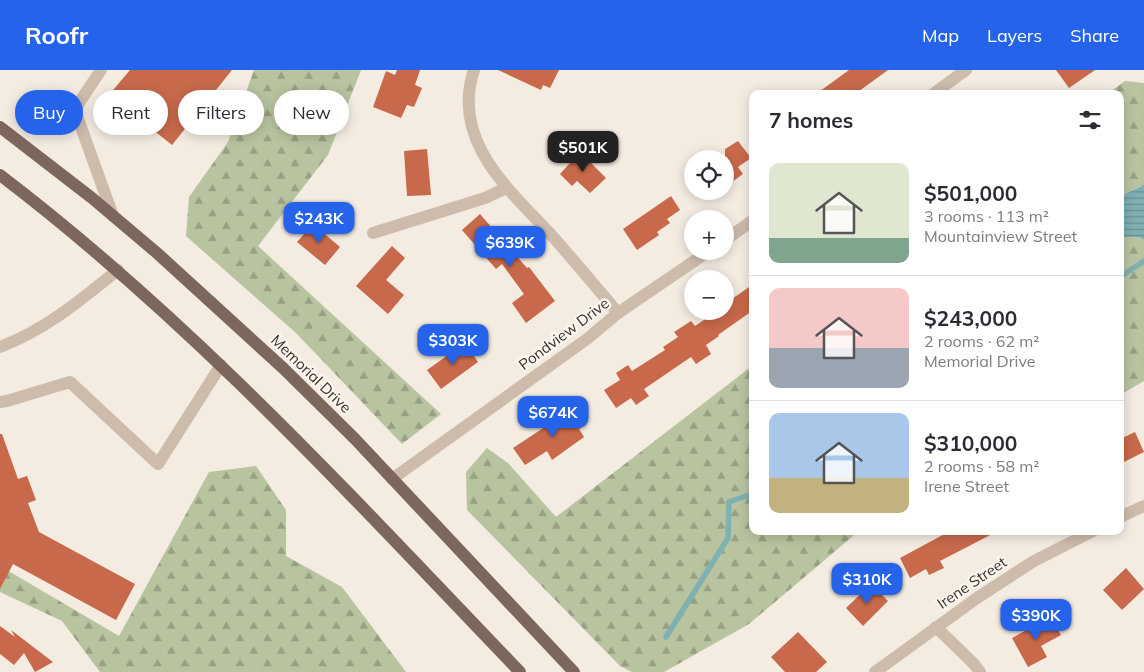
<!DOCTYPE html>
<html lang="en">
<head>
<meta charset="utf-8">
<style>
	:root { --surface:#fff; --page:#f2f2f3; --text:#2b2b33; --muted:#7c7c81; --line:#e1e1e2; --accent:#2563eb }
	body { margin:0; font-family:Mulish,sans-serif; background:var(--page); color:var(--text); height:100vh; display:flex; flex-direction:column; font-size:19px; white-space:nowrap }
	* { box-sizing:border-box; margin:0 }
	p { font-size:16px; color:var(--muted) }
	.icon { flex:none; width:28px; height:28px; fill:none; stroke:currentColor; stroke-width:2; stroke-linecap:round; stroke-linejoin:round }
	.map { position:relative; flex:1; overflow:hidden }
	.details { position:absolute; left:749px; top:20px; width:375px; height:445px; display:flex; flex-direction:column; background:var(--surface); border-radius:10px; box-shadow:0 2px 12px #0003 }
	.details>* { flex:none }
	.guide { position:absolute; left:15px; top:20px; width:475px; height:45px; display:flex; gap:10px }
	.tools { position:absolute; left:684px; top:80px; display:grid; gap:10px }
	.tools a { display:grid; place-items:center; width:50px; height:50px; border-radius:50%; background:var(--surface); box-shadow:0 2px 12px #0003; font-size:25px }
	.price { position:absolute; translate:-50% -42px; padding:0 11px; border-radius:10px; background:var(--accent); color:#fff; font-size:16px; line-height:32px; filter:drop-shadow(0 1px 2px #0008) }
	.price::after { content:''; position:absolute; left:50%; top:30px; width:15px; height:11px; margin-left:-8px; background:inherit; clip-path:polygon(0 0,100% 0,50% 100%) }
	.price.current { background:#222; color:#fff }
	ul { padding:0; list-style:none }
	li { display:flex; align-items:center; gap:15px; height:125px; padding:0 20px }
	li+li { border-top:1px solid var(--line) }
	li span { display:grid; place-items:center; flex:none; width:140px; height:100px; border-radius:10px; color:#555 }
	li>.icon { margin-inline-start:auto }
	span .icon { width:60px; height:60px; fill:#fffc; stroke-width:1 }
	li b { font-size:21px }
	h2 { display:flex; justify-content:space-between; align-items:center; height:60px; padding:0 20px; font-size:21px }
	.chip { padding:0 18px; border-radius:22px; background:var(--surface); box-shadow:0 2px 12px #0003; font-size:18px; line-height:45px }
	.chip.current { background:var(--accent); color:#fff }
	header { display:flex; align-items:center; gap:30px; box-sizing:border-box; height:70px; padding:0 25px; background:var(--accent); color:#fff }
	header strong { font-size:24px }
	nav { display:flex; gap:28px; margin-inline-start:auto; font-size:18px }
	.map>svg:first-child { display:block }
</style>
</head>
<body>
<header>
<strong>Roofr</strong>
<nav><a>Map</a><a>Layers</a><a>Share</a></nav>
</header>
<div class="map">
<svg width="1144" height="602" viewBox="0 0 1144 602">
	<defs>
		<pattern id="forest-firs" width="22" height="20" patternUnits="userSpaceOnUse" patternTransform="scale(1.25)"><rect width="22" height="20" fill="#b8c4a0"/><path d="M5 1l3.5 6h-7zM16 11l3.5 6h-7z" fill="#97a083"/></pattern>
		<pattern id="water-rules" width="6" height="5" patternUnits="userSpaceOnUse" patternTransform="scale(1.25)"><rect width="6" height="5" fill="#7fb0b2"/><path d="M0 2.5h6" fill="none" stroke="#699091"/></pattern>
	</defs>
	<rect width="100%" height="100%" fill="#f4ebe1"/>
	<g fill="url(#forest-firs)">
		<path d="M 254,0 L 361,0 L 328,85 L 258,176 L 441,344 L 402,374 L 297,264 L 186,166 L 189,127 L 228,72 Z"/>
		<path d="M 1125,11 L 1144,13 L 1144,115 L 1120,126 L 1120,24 L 1107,24 Z"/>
		<path d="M 1120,167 L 1139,167 L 1144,170 L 1144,311 L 1120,325 Z"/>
		<path d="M 752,296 L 752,461 L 859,461 L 749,554 L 664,602 L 632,602 L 620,596 L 467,440 L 466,402 L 487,378 L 508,393 L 556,447 Z"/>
		<path d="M 256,396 L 286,440 L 286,486 L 342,517 L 406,602 L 100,602 L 62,551 L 0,522 L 0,496 L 119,566 L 209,402 Z"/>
	</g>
	<path fill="url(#water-rules)" d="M 1144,115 L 1144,170 L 1139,167 L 1120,167 L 1120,126 Z"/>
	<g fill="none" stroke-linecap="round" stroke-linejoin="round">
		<g stroke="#7fb0b2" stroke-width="5.5">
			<path d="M 1120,207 L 1144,191"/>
			<path d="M 666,567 L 728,468 L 729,432 L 752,424"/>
		</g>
	</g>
	<g fill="#c8694b">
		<path d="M 130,0 L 232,0 L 172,75 L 109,25 Z"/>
		<path d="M 397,0 L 420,0 L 415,15 L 422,18 L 414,37 L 407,35 L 401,48 L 373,37 L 386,1 L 395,5 Z"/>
		<path d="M 498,0 L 559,0 L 550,18 L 543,15 L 541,20 Z"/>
		<path d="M 849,0 L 888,0 L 855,24 L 816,24 Z"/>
		<path d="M 1056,0 L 1095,0 L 1069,18 Z"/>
		<path d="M 738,71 L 751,88 L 738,97 L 743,104 L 725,117 L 725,79 Z"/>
		<path d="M 427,79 L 431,125 L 407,126 L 404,81 Z"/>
		<path d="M 580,82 L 606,108 L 590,123 L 577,111 L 572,116 L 560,104 Z"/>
		<path d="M 671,126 L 680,140 L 667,149 L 670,153 L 657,162 L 659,165 L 637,180 L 623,159 Z"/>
		<path d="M 480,144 L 527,198 L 529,197 L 555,231 L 526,253 L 512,233 L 524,224 L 502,194 L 496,199 L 462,160 Z"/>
		<path d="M 313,154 L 340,177 L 325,195 L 297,172 Z"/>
		<path d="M 392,176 L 405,188 L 386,210 L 404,225 L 388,244 L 356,216 Z"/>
		<path d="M 752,215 L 752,241 L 718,265 L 719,266 L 706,275 L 711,284 L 696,294 L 691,287 L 644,319 L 649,326 L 636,335 L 631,328 L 616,338 L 604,320 L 620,310 L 616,303 L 628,295 L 632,301 L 665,280 L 663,277 L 678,267 L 674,262 L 691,251 L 695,256 L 717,241 L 725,241 L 725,236 L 730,233 L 729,231 Z"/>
		<path d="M 465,273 L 478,292 L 441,319 L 427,300 Z"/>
		<path d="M 575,337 L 586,354 L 579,359 L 584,367 L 552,390 L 547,381 L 525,395 L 513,378 Z"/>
		<path d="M 1135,362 L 1144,382 L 1120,394 L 1120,369 Z"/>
		<path d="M 0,364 L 2,364 L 18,409 L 27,406 L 36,430 L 28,433 L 39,462 L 135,514 L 116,550 L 13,494 L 0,519 Z"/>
		<path d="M 950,461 L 998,461 L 940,491 L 944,498 L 929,505 L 926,499 L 910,508 L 900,488 Z"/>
		<path d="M 1126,498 L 1144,519 L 1122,540 L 1103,520 Z"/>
		<path d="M 871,514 L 888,531 L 863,556 L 846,538 Z"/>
		<path d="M 1051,547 L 1061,565 L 1041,576 L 1047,587 L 1028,597 L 1012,568 Z"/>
		<path d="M 0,556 L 15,567 L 11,560 L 53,592 L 35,602 L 24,583 L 14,595 L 0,584 Z"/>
		<path d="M 798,562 L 827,592 L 816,602 L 785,602 L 771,587 Z"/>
	</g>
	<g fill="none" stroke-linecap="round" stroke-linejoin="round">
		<g stroke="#cdbbac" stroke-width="12">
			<path d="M 101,0 L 77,36 L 76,43 L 113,146"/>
			<path d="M 474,0 C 450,72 511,121 554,168 C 576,193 597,218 618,243"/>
			<path d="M 933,24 L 966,0"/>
			<path d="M 373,163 L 485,128 L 506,118"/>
			<path d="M 725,170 L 752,151"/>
			<path d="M 0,277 C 45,260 81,230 118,200"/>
			<path d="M 0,332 L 7,331 L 70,312 L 158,394 L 221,295"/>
			<path d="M 392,409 L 587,269 L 618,243 L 709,181"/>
			<path d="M 1120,447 L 1144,436"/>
			<path d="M 936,557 L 974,594 L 980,602"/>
			<path d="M 875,602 L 977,528 L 1034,491 L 1093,461"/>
		</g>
		<g stroke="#7d675c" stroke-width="12">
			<path d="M 0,57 L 92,128 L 157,183 L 283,298 L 355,369 L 574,602"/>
			<path d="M 0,105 C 192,251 354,429 520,602"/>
		</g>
	</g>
	<g text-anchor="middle" stroke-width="5" stroke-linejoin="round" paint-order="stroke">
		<g font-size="15" fill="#3b302b" stroke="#fbf5ee">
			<text transform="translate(564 264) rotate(-37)" y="5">Pondview Drive</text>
			<text transform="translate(311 304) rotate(44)" y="5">Memorial Drive</text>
			<text transform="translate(972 513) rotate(-34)" y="5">Irene Street</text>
		</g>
	</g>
</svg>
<div class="tools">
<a><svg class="icon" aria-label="locate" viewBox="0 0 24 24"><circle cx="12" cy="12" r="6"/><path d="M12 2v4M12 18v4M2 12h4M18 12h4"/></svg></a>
<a>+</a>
<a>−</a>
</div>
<b class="price current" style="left:583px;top:103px">$501K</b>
<b class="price" style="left:319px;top:174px">$243K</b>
<b class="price" style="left:510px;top:198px">$639K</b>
<b class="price" style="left:453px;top:296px">$303K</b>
<b class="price" style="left:553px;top:368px">$674K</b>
<b class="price" style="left:867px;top:535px">$310K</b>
<b class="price" style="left:1036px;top:571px">$390K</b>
<div class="guide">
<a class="chip current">Buy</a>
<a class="chip">Rent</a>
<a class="chip">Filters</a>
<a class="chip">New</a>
</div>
<section class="details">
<h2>7 homes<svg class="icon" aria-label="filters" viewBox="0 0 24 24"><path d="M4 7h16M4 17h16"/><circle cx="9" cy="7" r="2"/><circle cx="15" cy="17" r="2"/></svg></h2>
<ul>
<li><span style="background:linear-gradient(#dfe7d0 75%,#7fa58c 0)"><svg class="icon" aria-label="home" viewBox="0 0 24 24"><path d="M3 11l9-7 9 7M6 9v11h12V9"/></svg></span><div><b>$501,000</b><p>3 rooms · 113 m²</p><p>Mountainview Street</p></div></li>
<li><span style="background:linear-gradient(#f6c9c9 60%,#9aa5b1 0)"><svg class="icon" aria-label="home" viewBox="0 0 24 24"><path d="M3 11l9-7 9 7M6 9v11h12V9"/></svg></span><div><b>$243,000</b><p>2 rooms · 62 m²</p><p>Memorial Drive</p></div></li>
<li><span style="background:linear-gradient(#a9c7e8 65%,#c2b280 0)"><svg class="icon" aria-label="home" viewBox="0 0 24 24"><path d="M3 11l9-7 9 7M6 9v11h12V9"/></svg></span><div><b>$310,000</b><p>2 rooms · 58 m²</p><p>Irene Street</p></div></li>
</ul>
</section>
</div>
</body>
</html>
